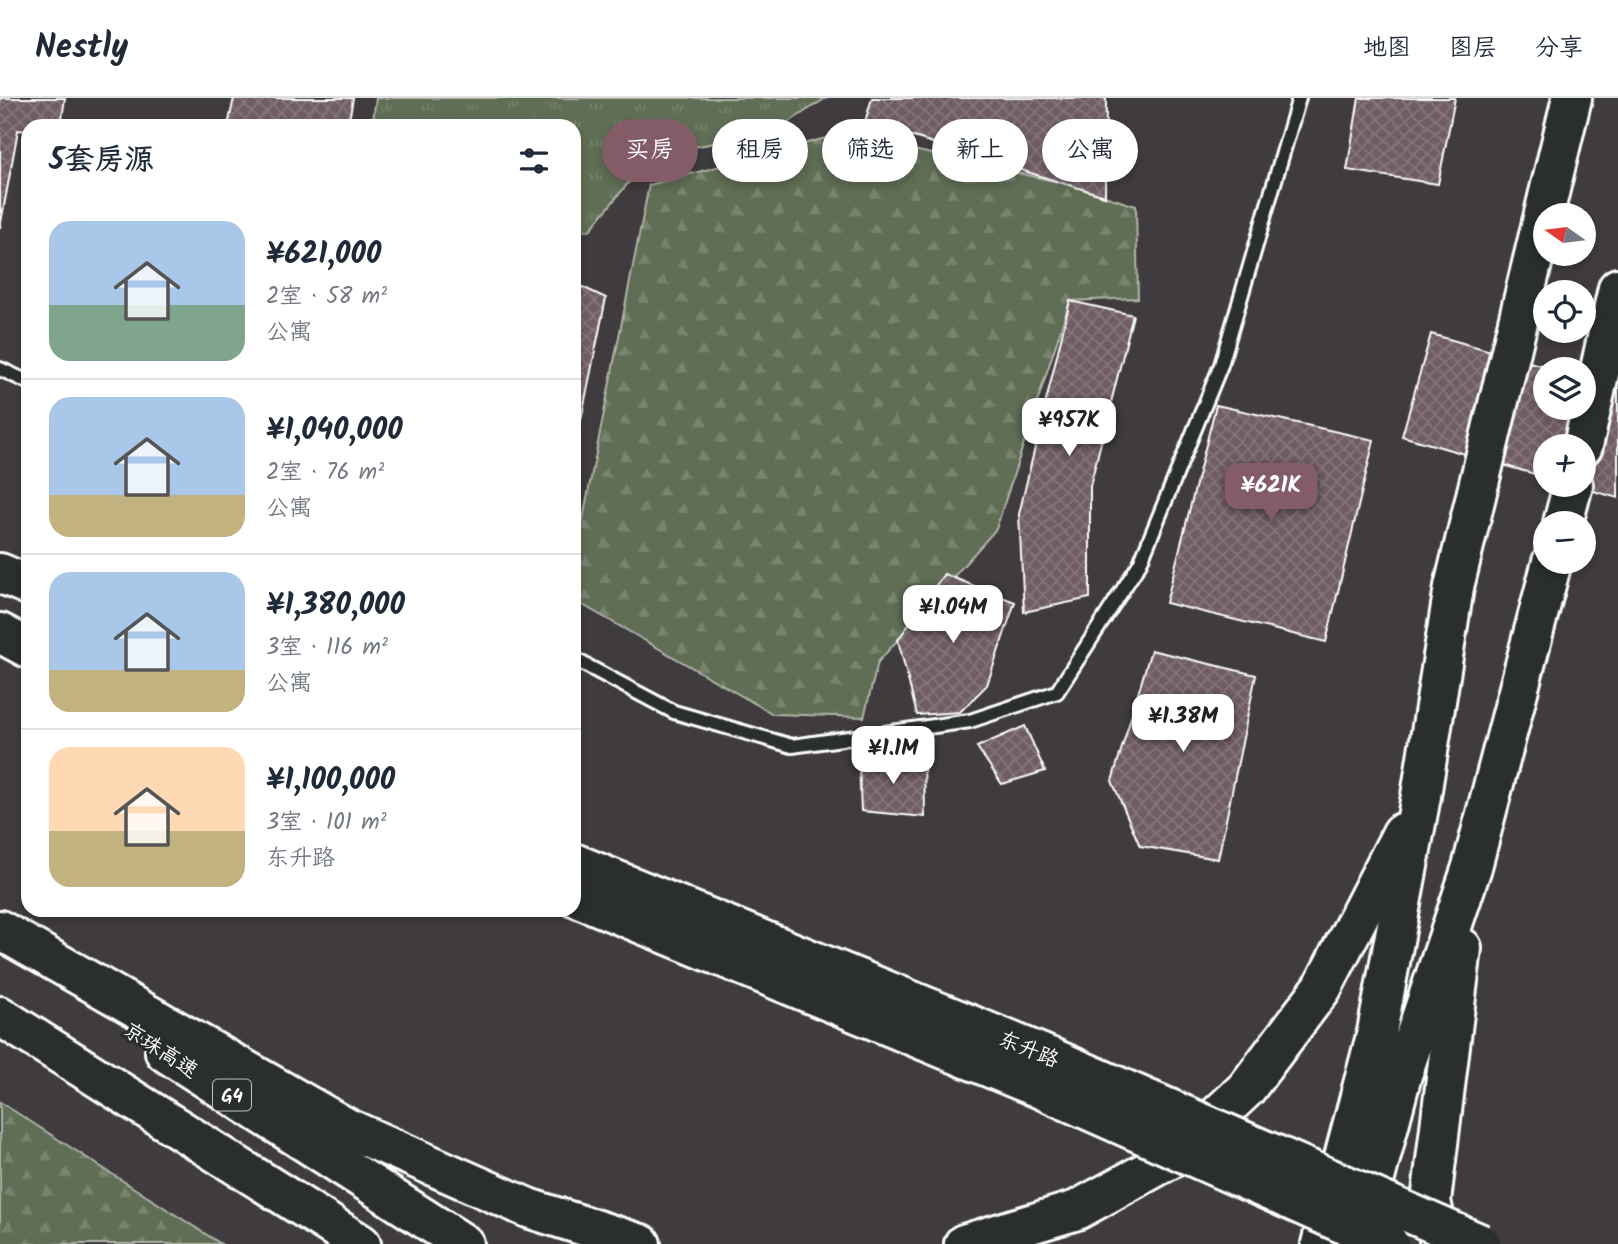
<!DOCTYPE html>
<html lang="zh">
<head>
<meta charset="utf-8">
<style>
	:root { --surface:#fff; --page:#f6f6f7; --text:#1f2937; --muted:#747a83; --line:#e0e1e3; --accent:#845c67 }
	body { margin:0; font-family:Kalam,"LXGW WenKai TC",sans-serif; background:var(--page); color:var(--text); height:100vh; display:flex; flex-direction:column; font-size:26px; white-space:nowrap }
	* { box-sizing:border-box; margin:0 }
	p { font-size:23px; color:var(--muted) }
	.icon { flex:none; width:38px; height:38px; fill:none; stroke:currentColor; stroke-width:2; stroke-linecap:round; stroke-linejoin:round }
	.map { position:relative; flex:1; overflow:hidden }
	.sheet { position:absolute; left:21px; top:21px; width:560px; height:798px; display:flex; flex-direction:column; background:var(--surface); border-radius:21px; box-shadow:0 4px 10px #0003 }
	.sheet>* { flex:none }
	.guide { position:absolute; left:602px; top:21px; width:665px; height:63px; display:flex; gap:14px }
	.needle { width:46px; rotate:284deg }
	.tools { position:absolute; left:1533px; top:105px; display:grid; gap:14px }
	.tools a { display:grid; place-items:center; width:63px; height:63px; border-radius:50%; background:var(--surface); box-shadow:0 4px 10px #0003; font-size:35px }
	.price { position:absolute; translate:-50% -60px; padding:0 16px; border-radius:14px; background:#fff; color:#222; font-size:23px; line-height:46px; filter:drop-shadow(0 2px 4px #0008) }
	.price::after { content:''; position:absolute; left:50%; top:42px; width:21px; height:16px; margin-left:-10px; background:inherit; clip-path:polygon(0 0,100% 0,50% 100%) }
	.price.active { background:var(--accent); color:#fff }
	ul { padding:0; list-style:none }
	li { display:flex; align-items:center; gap:21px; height:175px; padding:0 28px }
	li+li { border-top:2px solid var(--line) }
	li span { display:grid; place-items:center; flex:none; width:196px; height:140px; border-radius:21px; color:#555 }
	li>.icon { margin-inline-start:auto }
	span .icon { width:84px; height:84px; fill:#fffc; stroke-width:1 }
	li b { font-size:30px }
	h2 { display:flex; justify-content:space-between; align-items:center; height:84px; padding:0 28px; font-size:30px }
	.pill { padding:0 24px; border-radius:32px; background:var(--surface); box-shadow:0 4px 10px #0003; font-size:24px; line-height:63px }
	.pill.active { background:var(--accent); color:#fff }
	header { display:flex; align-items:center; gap:42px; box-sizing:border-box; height:98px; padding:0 35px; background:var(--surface); border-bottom:2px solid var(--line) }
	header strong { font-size:33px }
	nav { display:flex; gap:38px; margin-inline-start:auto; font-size:24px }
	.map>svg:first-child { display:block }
</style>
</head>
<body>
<header>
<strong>Nestly</strong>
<nav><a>地图</a><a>图层</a><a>分享</a></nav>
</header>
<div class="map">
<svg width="1618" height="1146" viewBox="0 0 1618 1146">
	<defs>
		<pattern id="grass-tufts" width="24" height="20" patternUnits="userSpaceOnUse" patternTransform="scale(1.75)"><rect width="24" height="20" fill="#606e55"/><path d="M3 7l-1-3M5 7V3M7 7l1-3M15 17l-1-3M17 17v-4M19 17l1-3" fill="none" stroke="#78846e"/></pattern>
		<pattern id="forest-firs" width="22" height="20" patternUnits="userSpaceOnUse" patternTransform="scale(1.75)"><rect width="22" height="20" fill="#606e55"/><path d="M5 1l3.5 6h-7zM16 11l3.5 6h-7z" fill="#78846e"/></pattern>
		<pattern id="building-cross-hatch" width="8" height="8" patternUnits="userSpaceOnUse" patternTransform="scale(1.75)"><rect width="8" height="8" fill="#6f5d64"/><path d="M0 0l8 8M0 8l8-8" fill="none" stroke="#85757b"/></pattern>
	</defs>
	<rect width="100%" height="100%" fill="#3f3b3e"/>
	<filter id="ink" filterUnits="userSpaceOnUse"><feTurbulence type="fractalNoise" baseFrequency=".0143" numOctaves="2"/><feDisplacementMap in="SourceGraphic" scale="14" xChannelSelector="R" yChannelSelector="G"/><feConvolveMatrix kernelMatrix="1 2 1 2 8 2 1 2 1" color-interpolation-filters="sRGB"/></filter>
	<g filter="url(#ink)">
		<path fill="url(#grass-tufts)" stroke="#b0b6aa" stroke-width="2" d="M 376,0 L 826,0 L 773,34 L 651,57 L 590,132 L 574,133 L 574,28 L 372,28 Z"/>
		<g fill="url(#forest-firs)" stroke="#b0b6aa" stroke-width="2">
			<path d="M 841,36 L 1063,85 L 1136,108 L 1138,200 L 1070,203 L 996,431 L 878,564 L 864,619 L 773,616 L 574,502 L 574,466 L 649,87 Z"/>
			<path d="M 0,1004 L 221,1146 L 0,1146 Z"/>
		</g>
		<g fill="url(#building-cross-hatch)" stroke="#fff" stroke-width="2">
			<path d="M 0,0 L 65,0 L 61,28 L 28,28 L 28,33 L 18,32 L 0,130 Z"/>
			<path d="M 234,0 L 353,0 L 348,28 L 228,28 Z"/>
			<path d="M 872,0 L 1106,0 L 1105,98 L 865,24 Z"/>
			<path d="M 1359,0 L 1455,0 L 1438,86 L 1347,72 Z"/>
			<path d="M 574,185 L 606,200 L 574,356 Z"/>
			<path d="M 1070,203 L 1133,217 L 1090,388 L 1090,500 L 1024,514 L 1019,416 Z"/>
			<path d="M 1431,236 L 1554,271 L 1545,271 L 1545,310 L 1584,310 L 1584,280 L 1618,290 L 1618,400 L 1572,387 L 1584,387 L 1584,348 L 1545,348 L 1545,379 L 1402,338 Z"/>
			<path d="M 1216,307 L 1374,342 L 1326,544 L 1166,505 Z"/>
			<path d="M 944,476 L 1015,504 L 987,587 L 960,614 L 917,617 L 898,542 Z"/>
			<path d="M 1151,552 L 1256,577 L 1218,761 L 1140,748 L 1112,683 Z"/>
			<path d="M 1025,628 L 1045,673 L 1002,686 L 977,649 Z"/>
			<path d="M 924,656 L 925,719 L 861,713 L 859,663 Z"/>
		</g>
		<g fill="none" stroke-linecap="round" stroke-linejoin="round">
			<g stroke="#fff" stroke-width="18">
				<g id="lane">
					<path d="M 0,271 L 28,284"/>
					<path d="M 574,561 L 674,614 L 792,648 L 970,623 L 1057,594 L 1140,465 L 1221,267 L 1299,0"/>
				</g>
			</g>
			<g stroke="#fff" stroke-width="44">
				<g id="primary">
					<path d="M 0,475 L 28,487"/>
					<path d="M 0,535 L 28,550"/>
					<path d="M 574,765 L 1052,960"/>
					<path d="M 574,798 L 1034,988"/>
				</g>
			</g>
			<g stroke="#fff" stroke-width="44">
				<g id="highway">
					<path d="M 1583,348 L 1618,190"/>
					<path d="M 1563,425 L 1573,387"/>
					<path d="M 0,832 L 347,1030 L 528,1110 L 641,1146"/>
					<path d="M 0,918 L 361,1146"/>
					<path d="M 165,954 L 464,1146"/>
					<path d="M 1362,1130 L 1402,977 L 1472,769 L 1552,464"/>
					<path d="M 964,1146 L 1077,1112 L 1172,1060 L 1246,991 L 1322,890 L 1402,735"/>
					<path d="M 1321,1146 L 1377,934 L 1421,698 L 1454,489 L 1572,0"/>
					<path d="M 1440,1146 L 1431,1103 L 1462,850"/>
				</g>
			</g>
			<use href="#lane" stroke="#2a2d2e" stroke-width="12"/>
			<use href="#primary" stroke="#2a2d2e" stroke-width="38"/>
			<use href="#highway" stroke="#2a2d2e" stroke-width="38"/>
			<g stroke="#fff" stroke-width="44" stroke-linecap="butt">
				<g id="primary-bridge">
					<path d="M 1052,960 L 1481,1146"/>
					<path d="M 1034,988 L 1389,1146"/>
				</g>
			</g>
			<use href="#primary-bridge" stroke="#2a2d2e" stroke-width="38"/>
		</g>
	</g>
	<g text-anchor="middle" stroke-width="6" stroke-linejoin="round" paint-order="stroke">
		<rect fill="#2a2d2e" stroke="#bfc0c0" stroke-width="2" x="213" y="981.5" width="38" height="31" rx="5"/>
		<g font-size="19" font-weight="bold" fill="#fff">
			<text x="232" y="1004">G4</text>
		</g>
		<g font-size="21" fill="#fff" stroke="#2a2d2e">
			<text transform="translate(1029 951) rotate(22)" y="7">东升路</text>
			<text transform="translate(161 952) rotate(33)" y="7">京珠高速</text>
		</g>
	</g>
</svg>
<div class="tools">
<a><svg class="needle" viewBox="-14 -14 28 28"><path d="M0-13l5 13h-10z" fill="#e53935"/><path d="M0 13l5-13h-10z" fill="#747a83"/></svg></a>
<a><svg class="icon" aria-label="locate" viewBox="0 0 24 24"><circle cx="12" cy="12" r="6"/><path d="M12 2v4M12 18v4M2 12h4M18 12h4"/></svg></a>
<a><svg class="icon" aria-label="layers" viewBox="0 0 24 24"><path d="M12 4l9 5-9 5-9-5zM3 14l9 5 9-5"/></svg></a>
<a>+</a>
<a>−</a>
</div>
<b class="price" style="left:1069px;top:360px">¥957K</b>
<b class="price active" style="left:1271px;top:425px">¥621K</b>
<b class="price" style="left:953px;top:547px">¥1.04M</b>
<b class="price" style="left:1183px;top:656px">¥1.38M</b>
<b class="price" style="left:893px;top:688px">¥1.1M</b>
<div class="guide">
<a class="pill active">买房</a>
<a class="pill">租房</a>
<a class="pill">筛选</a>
<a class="pill">新上</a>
<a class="pill">公寓</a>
</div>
<section class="sheet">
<h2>5套房源<svg class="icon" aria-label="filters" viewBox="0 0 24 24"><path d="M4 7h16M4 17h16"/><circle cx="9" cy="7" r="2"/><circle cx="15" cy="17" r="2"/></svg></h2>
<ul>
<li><span style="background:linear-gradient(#a9c7e8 60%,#7fa58c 0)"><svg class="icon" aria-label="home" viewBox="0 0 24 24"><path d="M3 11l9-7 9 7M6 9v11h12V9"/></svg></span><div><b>¥621,000</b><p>2室 · 58 m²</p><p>公寓</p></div></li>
<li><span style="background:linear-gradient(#a9c7e8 70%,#c2b280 0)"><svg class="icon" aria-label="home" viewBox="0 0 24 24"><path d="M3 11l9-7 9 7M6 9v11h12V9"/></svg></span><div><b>¥1,040,000</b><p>2室 · 76 m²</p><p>公寓</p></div></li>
<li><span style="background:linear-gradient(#a9c7e8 70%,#c2b280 0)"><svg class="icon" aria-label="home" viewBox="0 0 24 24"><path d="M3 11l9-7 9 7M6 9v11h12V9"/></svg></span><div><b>¥1,380,000</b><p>3室 · 116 m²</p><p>公寓</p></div></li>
<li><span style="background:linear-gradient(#ffd9b3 60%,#c2b280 0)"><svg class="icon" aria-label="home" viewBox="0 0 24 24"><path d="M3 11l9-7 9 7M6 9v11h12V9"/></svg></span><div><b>¥1,100,000</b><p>3室 · 101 m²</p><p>东升路</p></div></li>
</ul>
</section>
</div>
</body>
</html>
